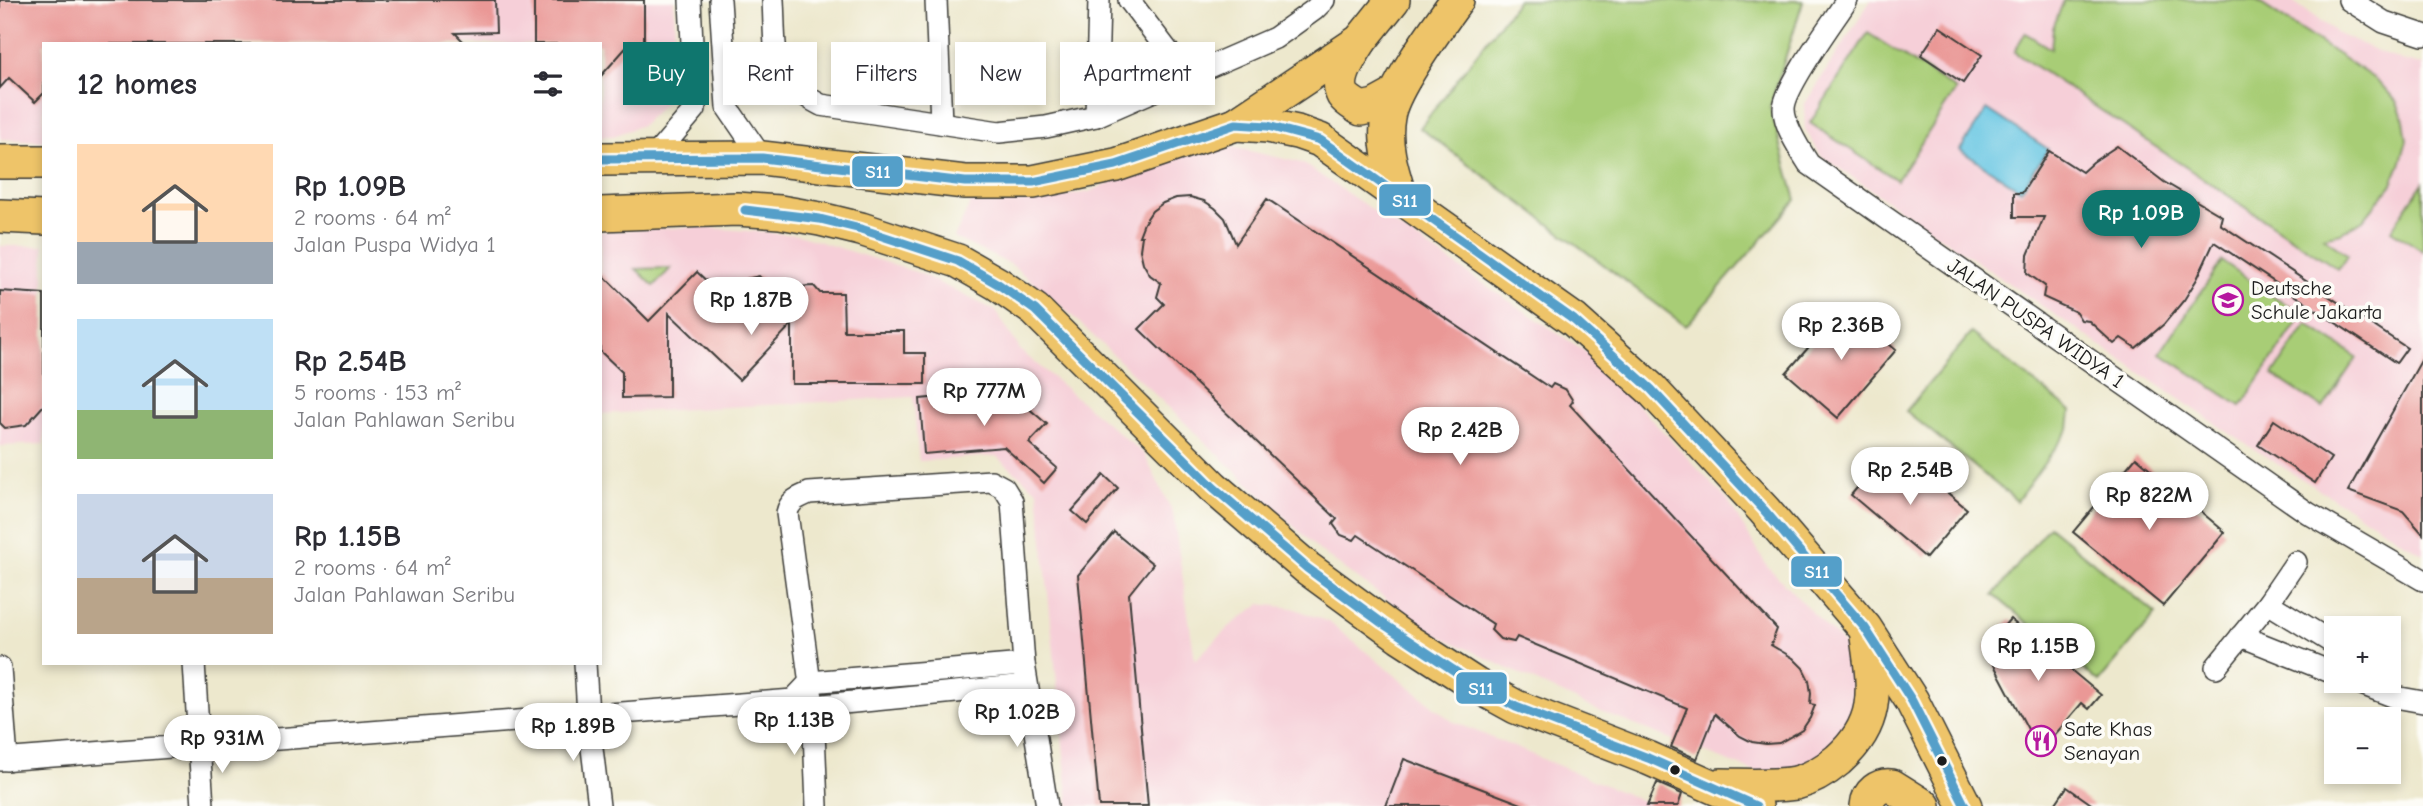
<!DOCTYPE html>
<html lang="en">
<head>
<meta charset="utf-8">
<style>
	:root { --surface:#fff; --page:#f7f7f7; --text:#2b2b33; --muted:#7c7c81; --accent:#0f766e }
	body { margin:0; font-family:"Comic Neue",sans-serif; background:var(--page); color:var(--text); height:100vh; display:flex; flex-direction:column; font-size:26px; white-space:nowrap }
	* { box-sizing:border-box; margin:0 }
	p { font-size:23px; color:var(--muted) }
	.icon { flex:none; width:38px; height:38px; fill:none; stroke:currentColor; stroke-width:2; stroke-linecap:round; stroke-linejoin:round }
	.map { position:relative; flex:1; overflow:hidden }
	.sheet { position:absolute; left:42px; top:42px; width:560px; height:623px; display:flex; flex-direction:column; background:var(--surface); border-radius:0px; box-shadow:0 4px 10px #0003 }
	.sheet>* { flex:none }
	.hud { position:absolute; left:623px; top:42px; width:665px; height:63px; display:flex; gap:14px }
	.tools { position:absolute; left:2324px; top:616px; display:grid; gap:14px }
	.tools a { display:grid; place-items:center; width:77px; height:77px; border-radius:0px; background:var(--surface); box-shadow:0 4px 10px #0003; font-size:35px }
	.price { position:absolute; translate:-50% -60px; padding:0 16px; border-radius:24px; background:#fff; color:#222; font-size:23px; line-height:46px; filter:drop-shadow(0 2px 4px #0008) }
	.price::after { content:''; position:absolute; left:50%; top:42px; width:21px; height:16px; margin-left:-10px; background:inherit; clip-path:polygon(0 0,100% 0,50% 100%) }
	.price.current { background:var(--accent); color:#fff }
	ul { padding:0; list-style:none }
	li { display:flex; align-items:center; gap:21px; height:175px; padding:0 35px }
	li span { display:grid; place-items:center; flex:none; width:196px; height:140px; border-radius:0px; color:#555 }
	li>.icon { margin-inline-start:auto }
	span .icon { width:84px; height:84px; fill:#fffc; stroke-width:1 }
	li b { font-size:30px }
	h2 { display:flex; justify-content:space-between; align-items:center; height:84px; padding:0 35px; font-size:30px }
	.chip { padding:0 24px; border-radius:0px; background:var(--surface); box-shadow:0 4px 10px #0003; font-size:24px; line-height:63px }
	.chip.current { background:var(--accent); color:#fff }
	.map>svg:first-child { display:block }
</style>
</head>
<body>
<div class="map">
<svg width="2423" height="806" viewBox="0 0 2423 806">
	<rect width="100%" height="100%" fill="#fdfcf7"/>
	<filter id="ink" filterUnits="userSpaceOnUse"><feTurbulence type="fractalNoise" baseFrequency=".0143" numOctaves="2"/><feDisplacementMap in="SourceGraphic" scale="14" xChannelSelector="R" yChannelSelector="G"/><feConvolveMatrix kernelMatrix="1 2 1 2 8 2 1 2 1" color-interpolation-filters="sRGB"/></filter>
	<filter id="wash" filterUnits="userSpaceOnUse"><feTurbulence type="fractalNoise" baseFrequency=".00686" numOctaves="4" result="noise"/><feDisplacementMap in="SourceGraphic" scale="28" xChannelSelector="R" yChannelSelector="G"/><feGaussianBlur stdDeviation="1.57" result="paint"/><feColorMatrix in="noise" values="0 0 0 0 0 0 0 0 0 0 0 0 0 0 0 0 0 1.4 0 .05"/><feComposite in="paint" operator="in"/></filter>
	<g filter="url(#wash)">
		<rect width="100%" height="100%" fill="#ede8cd"/>
		<g fill="#f6cfd8">
			<path d="M 0,0 L 674,0 L 676,92 L 642,125 L 613,136 L 600,136 L 600,44 L 44,44 L 44,141 L 0,139 Z"/>
			<path d="M 1871,0 L 2291,0 L 2340,35 L 2399,60 L 2423,65 L 2423,554 L 2244,443 L 1821,156 L 1805,129 L 1804,105 Z"/>
			<path d="M 1232,147 L 1302,163 L 1592,356 L 1728,501 L 1767,566 L 1853,654 L 1853,721 L 1815,762 L 1763,775 L 1596,710 L 1433,633 L 1322,553 L 1068,312 L 1012,265 L 954,238 L 971,202 L 1022,202 L 1089,192 L 1163,159 Z"/>
			<path d="M 700,227 L 798,235 L 919,273 L 996,311 L 1021,351 L 1144,454 L 1173,513 L 1195,660 L 1229,627 L 1260,604 L 1293,608 L 1329,622 L 1452,721 L 1655,806 L 1069,806 L 1038,491 L 996,456 L 919,461 L 913,397 L 600,414 L 600,231 Z"/>
			<path d="M 0,246 L 44,246 L 44,444 L 0,446 Z"/>
		</g>
		<g fill="#a8cd76" stroke="#627449" stroke-width="2">
			<path d="M 1518,0 L 1803,1 L 1770,107 L 1796,200 L 1686,326 L 1420,128 Z"/>
			<path d="M 2064,0 L 2255,0 L 2378,81 L 2397,102 L 2404,120 L 2407,140 L 2400,165 L 2392,184 L 2363,220 L 2341,233 L 2324,237 L 2348,255 L 2338,269 L 2014,52 L 2025,33 L 2051,49 L 2053,28 Z"/>
			<path d="M 1868,33 L 1956,90 L 1897,180 L 1810,123 Z"/>
			<path d="M 2423,183 L 2423,251 L 2391,230 Z"/>
			<path d="M 2222,261 L 2302,315 L 2241,406 L 2160,353 Z"/>
			<path d="M 671,268 L 654,286 L 636,269 Z"/>
			<path d="M 2307,324 L 2357,357 L 2323,408 L 2273,375 Z"/>
			<path d="M 1971,333 L 2071,411 L 2069,429 L 2017,501 L 1906,411 Z"/>
			<path d="M 2049,526 L 2156,614 L 2099,682 L 1994,595 Z"/>
		</g>
		<path fill="#63c5e2" stroke="#40707f" stroke-width="2" d="M 1987,109 L 2048,149 L 2021,190 L 1960,150 Z"/>
		<g id="blocks">
			<g fill="#ea9896">
				<path d="M 0,0 L 495,0 L 496,32 L 455,33 L 466,44 L 44,44 L 44,93 L 35,102 L 9,78 L 0,88 Z"/>
				<path d="M 534,0 L 644,0 L 644,42 L 631,42 L 600,77 L 600,44 L 534,44 Z"/>
				<path d="M 1940,27 L 1982,55 L 1963,83 L 1921,55 Z"/>
				<path d="M 2117,146 L 2164,182 L 2222,216 L 2220,224 L 2407,348 L 2397,362 L 2396,363 L 2214,242 L 2197,279 L 2184,300 L 2164,324 L 2136,348 L 2121,338 L 2114,344 L 2089,321 L 2081,320 L 2076,312 L 2043,297 L 2045,286 L 2027,273 L 2028,255 L 2044,217 L 2014,217 L 2014,193 L 2022,193 L 2049,151 L 2082,172 L 2093,162 Z"/>
				<path d="M 1190,197 L 1204,201 L 1215,208 L 1225,218 L 1236,244 L 1267,199 L 1550,388 L 1553,384 L 1566,390 L 1573,401 L 1570,405 L 1777,629 L 1771,645 L 1793,658 L 1803,668 L 1809,680 L 1811,693 L 1810,704 L 1815,705 L 1810,718 L 1802,730 L 1779,743 L 1766,744 L 1752,742 L 1740,736 L 1715,714 L 1697,759 L 1671,747 L 1687,708 L 1517,637 L 1514,642 L 1500,639 L 1491,630 L 1493,624 L 1358,535 L 1354,540 L 1341,535 L 1333,524 L 1337,519 L 1139,329 L 1164,304 L 1157,297 L 1161,283 L 1150,275 L 1143,263 L 1140,250 L 1142,236 L 1139,236 L 1144,223 L 1152,211 L 1163,203 L 1176,198 Z"/>
				<path d="M 600,272 L 649,321 L 697,272 L 727,300 L 746,279 L 759,276 L 771,288 L 814,286 L 820,293 L 843,293 L 844,331 L 904,331 L 904,353 L 925,353 L 925,384 L 792,384 L 792,324 L 739,380 L 669,313 L 669,397 L 622,398 L 622,372 L 600,351 Z"/>
				<path d="M 0,291 L 44,294 L 44,405 L 26,425 L 5,428 L 0,423 Z"/>
				<path d="M 1845,306 L 1896,350 L 1838,418 L 1786,373 Z"/>
				<path d="M 2423,357 L 2423,534 L 2403,511 L 2348,491 Z"/>
				<path d="M 995,392 L 1029,402 L 1026,406 L 1047,424 L 1029,443 L 1057,468 L 1044,483 L 1004,447 L 924,454 L 920,399 Z"/>
				<path d="M 2274,420 L 2331,458 L 2315,483 L 2258,445 Z"/>
				<path d="M 2136,457 L 2225,532 L 2163,606 L 2073,532 Z"/>
				<path d="M 1879,462 L 1906,485 L 1919,469 L 1967,509 L 1926,558 L 1851,495 Z"/>
				<path d="M 1104,475 L 1118,488 L 1087,524 L 1072,511 Z"/>
				<path d="M 1114,532 L 1153,564 L 1129,594 L 1148,806 L 1099,806 L 1078,575 Z"/>
				<path d="M 2010,619 L 2101,695 L 2089,709 L 2082,703 L 2040,752 L 1985,648 Z"/>
				<path d="M 1404,759 L 1524,805 L 1524,806 L 1386,806 Z"/>
				<path d="M 1657,783 L 1682,794 L 1678,806 L 1647,806 Z"/>
				<path d="M 2067,787 L 2094,806 L 2054,806 Z"/>
			</g>
		</g>
	</g>
	<g filter="url(#ink)">
		<use href="#blocks" fill-opacity="0" stroke="#3b3b37" stroke-width="2"/>
		<g fill="none" stroke-linecap="round" stroke-linejoin="round">
			<g stroke="#3b3b37" stroke-width="24">
				<g id="minor">
					<path d="M 720,0 L 727,107 L 762,158"/>
					<path d="M 773,0 C 776,52 768,77 821,105 L 999,132 L 1046,127 L 1096,116 L 1275,38 L 1314,10 L 1324,0"/>
					<path d="M 936,0 L 941,123"/>
					<path d="M 1129,0 L 1187,76"/>
					<path d="M 1847,0 C 1833,22 1784,87 1784,109 C 1784,126 1800,150 1809,164 L 2308,513 L 2423,580"/>
					<path d="M 2349,0 L 2384,22 L 2423,35"/>
					<path d="M 1096,116 L 1099,0"/>
					<path d="M 654,157 L 695,109 L 690,0"/>
					<path d="M 2268,603 L 2336,645"/>
					<path d="M 2241,636 L 2336,674"/>
					<path d="M 194,663 L 203,806"/>
					<path d="M 585,663 L 588,715 L 599,806"/>
					<path d="M 1024,664 L 810,682 L 793,700 L 813,706 L 1027,685"/>
					<path d="M 2216,667 L 2268,603 L 2296,562"/>
					<path d="M 0,668 L 7,760"/>
					<path d="M 2354,681 L 2395,697 L 2423,702"/>
					<path d="M 0,760 L 793,700"/>
					<path d="M 817,806 L 813,706 L 787,513 C 790,500 798,498 809,493 L 991,481 L 1004,488 L 1012,501 L 1024,664 L 1047,806"/>
				</g>
			</g>
			<g stroke="#3b3b37" stroke-width="36">
				<g id="primary">
					<path d="M 1360,41 C 1352,55 1334,78 1343,95 C 1347,101 1355,105 1361,109 L 1375,106 L 1395,95"/>
					<path d="M 1236,124 L 1360,41 L 1393,0"/>
					<path d="M 600,159 L 762,158 L 965,182 L 1033,182 L 1116,165 L 1236,124 L 1268,126 L 1297,132 L 1320,140 L 1574,320 L 1651,389 L 1764,510 L 1865,628 L 1912,701 L 1965,806"/>
					<path d="M 0,162 L 44,162"/>
					<path d="M 1400,197 C 1392,171 1383,144 1388,117 C 1392,88 1439,25 1457,0"/>
					<path d="M 600,214 L 737,209 L 780,212 L 820,219 L 861,229 L 958,261 L 998,284 L 1035,310 L 1213,487 L 1307,568 L 1400,636 L 1476,685 L 1516,707 L 1648,758 L 1756,806"/>
					<path d="M 0,216 L 44,218"/>
					<path d="M 1721,785 C 1746,785 1772,787 1796,783 C 1812,779 1826,770 1838,760 C 1881,722 1874,688 1867,637"/>
					<path d="M 1867,806 C 1868,793 1879,784 1892,786 L 1924,806"/>
				</g>
			</g>
			<use href="#minor" stroke="#fff" stroke-width="21"/>
			<use href="#primary" stroke="#eec469" stroke-width="33"/>
			<g stroke="#fdfcf7" stroke-width="14">
				<g id="bus-1">
					<path d="M 600,159 L 762,158 L 965,182 L 1033,182 L 1116,165 L 1236,124 L 1268,126 L 1320,140 L 1574,320 L 1651,389 L 1764,510 L 1865,628 L 1912,701 L 1965,806"/>
					<path d="M 745,210 L 820,219 L 861,229 L 958,261 L 998,284 L 1035,310 L 1213,487 L 1307,568 L 1382,623 L 1476,685 L 1516,707 L 1648,758 L 1756,806"/>
				</g>
			</g>
			<use href="#bus-1" stroke="#549fc9" stroke-width="9"/>
		</g>
	</g>
	<defs>
		<g id="school-ring" transform="scale(1.575)"><circle r="9.5" fill="#fdfcf7" stroke="#b5179e" stroke-width="1.5"/><path d="M0-5L7-2L0 1L-7-2ZM-4 1L0 2.5L4 1V4Q0 6-4 4Z" fill="#b5179e"/></g>
		<g id="restaurant-ring" transform="scale(1.575)"><circle r="9.5" fill="#fdfcf7" stroke="#b5179e" stroke-width="1.5"/><path d="M-5-6h1v4h1v-4h1v4h1v-4h1v5L-1.5 .5V6h-2V.5L-5-1ZM5-6V6H3V1.5H1.5Q1.5-4 5-6Z" fill="#b5179e"/></g>
	</defs>
	<g fill-rule="evenodd">
		<use href="#school-ring" x="2228" y="300"/>
		<use href="#restaurant-ring" x="2041" y="741"/>
	</g>
	<g fill="#1c1c1c" stroke="#fdfcf7" stroke-width="2.5">
		<circle cx="1942" cy="761" r="6"/>
		<circle cx="1675" cy="770" r="6"/>
	</g>
	<g text-anchor="middle" stroke-width="7" stroke-linejoin="round" paint-order="stroke">
		<g font-size="21" fill="#1c1c1c" stroke="#fdfcf7" text-anchor="start">
			<text x="2251" y="295">Deutsche<tspan x="2251" dy="24">Schule Jakarta</tspan></text>
			<text x="2064" y="736">Sate Khas<tspan x="2064" dy="24">Senayan</tspan></text>
		</g>
		<g font-size="21" fill="#1c1c1c" stroke="#fdfcf7">
			<text transform="translate(2036 323) rotate(35)" y="7">JALAN PUSPA WIDYA 1</text>
		</g>
	</g>
	<g stroke="#fdfcf7" stroke-width="2.5">
		<rect x="851" y="155" width="53" height="33" rx="7" fill="#549fc9"/>
		<rect x="1378" y="183" width="54" height="34" rx="7" fill="#549fc9"/>
		<rect x="1790" y="555" width="53" height="33" rx="7" fill="#549fc9"/>
		<rect x="1455" y="671" width="53" height="34" rx="7" fill="#549fc9"/>
	</g>
	<g font-size="19" text-anchor="middle" font-weight="bold" fill="#fff">
		<text x="878" y="178">S11</text>
		<text x="1405" y="207">S11</text>
		<text x="1817" y="578">S11</text>
		<text x="1481" y="695">S11</text>
	</g>
</svg>
<div class="tools">
<a>+</a>
<a>−</a>
</div>
<b class="price current" style="left:2141px;top:250px">Rp 1.09B</b>
<b class="price" style="left:751px;top:337px">Rp 1.87B</b>
<b class="price" style="left:1841px;top:362px">Rp 2.36B</b>
<b class="price" style="left:984px;top:428px">Rp 777M</b>
<b class="price" style="left:1460px;top:467px">Rp 2.42B</b>
<b class="price" style="left:1910px;top:507px">Rp 2.54B</b>
<b class="price" style="left:2149px;top:532px">Rp 822M</b>
<b class="price" style="left:2038px;top:683px">Rp 1.15B</b>
<b class="price" style="left:1017px;top:749px">Rp 1.02B</b>
<b class="price" style="left:794px;top:757px">Rp 1.13B</b>
<b class="price" style="left:573px;top:763px">Rp 1.89B</b>
<b class="price" style="left:222px;top:775px">Rp 931M</b>
<div class="hud">
<a class="chip current">Buy</a>
<a class="chip">Rent</a>
<a class="chip">Filters</a>
<a class="chip">New</a>
<a class="chip">Apartment</a>
</div>
<section class="sheet">
<h2>12 homes<svg class="icon" aria-label="filters" viewBox="0 0 24 24"><path d="M4 7h16M4 17h16"/><circle cx="9" cy="7" r="2"/><circle cx="15" cy="17" r="2"/></svg></h2>
<ul>
<li><span style="background:linear-gradient(#ffd9b3 70%,#9aa5b1 0)"><svg class="icon" aria-label="home" viewBox="0 0 24 24"><path d="M3 11l9-7 9 7M6 9v11h12V9"/></svg></span><div><b>Rp 1.09B</b><p>2 rooms · 64 m²</p><p>Jalan Puspa Widya 1</p></div></li>
<li><span style="background:linear-gradient(#bfe0f5 65%,#8fb573 0)"><svg class="icon" aria-label="home" viewBox="0 0 24 24"><path d="M3 11l9-7 9 7M6 9v11h12V9"/></svg></span><div><b>Rp 2.54B</b><p>5 rooms · 153 m²</p><p>Jalan Pahlawan Seribu</p></div></li>
<li><span style="background:linear-gradient(#c9d6e8 60%,#b9a48a 0)"><svg class="icon" aria-label="home" viewBox="0 0 24 24"><path d="M3 11l9-7 9 7M6 9v11h12V9"/></svg></span><div><b>Rp 1.15B</b><p>2 rooms · 64 m²</p><p>Jalan Pahlawan Seribu</p></div></li>
</ul>
</section>
</div>
</body>
</html>
